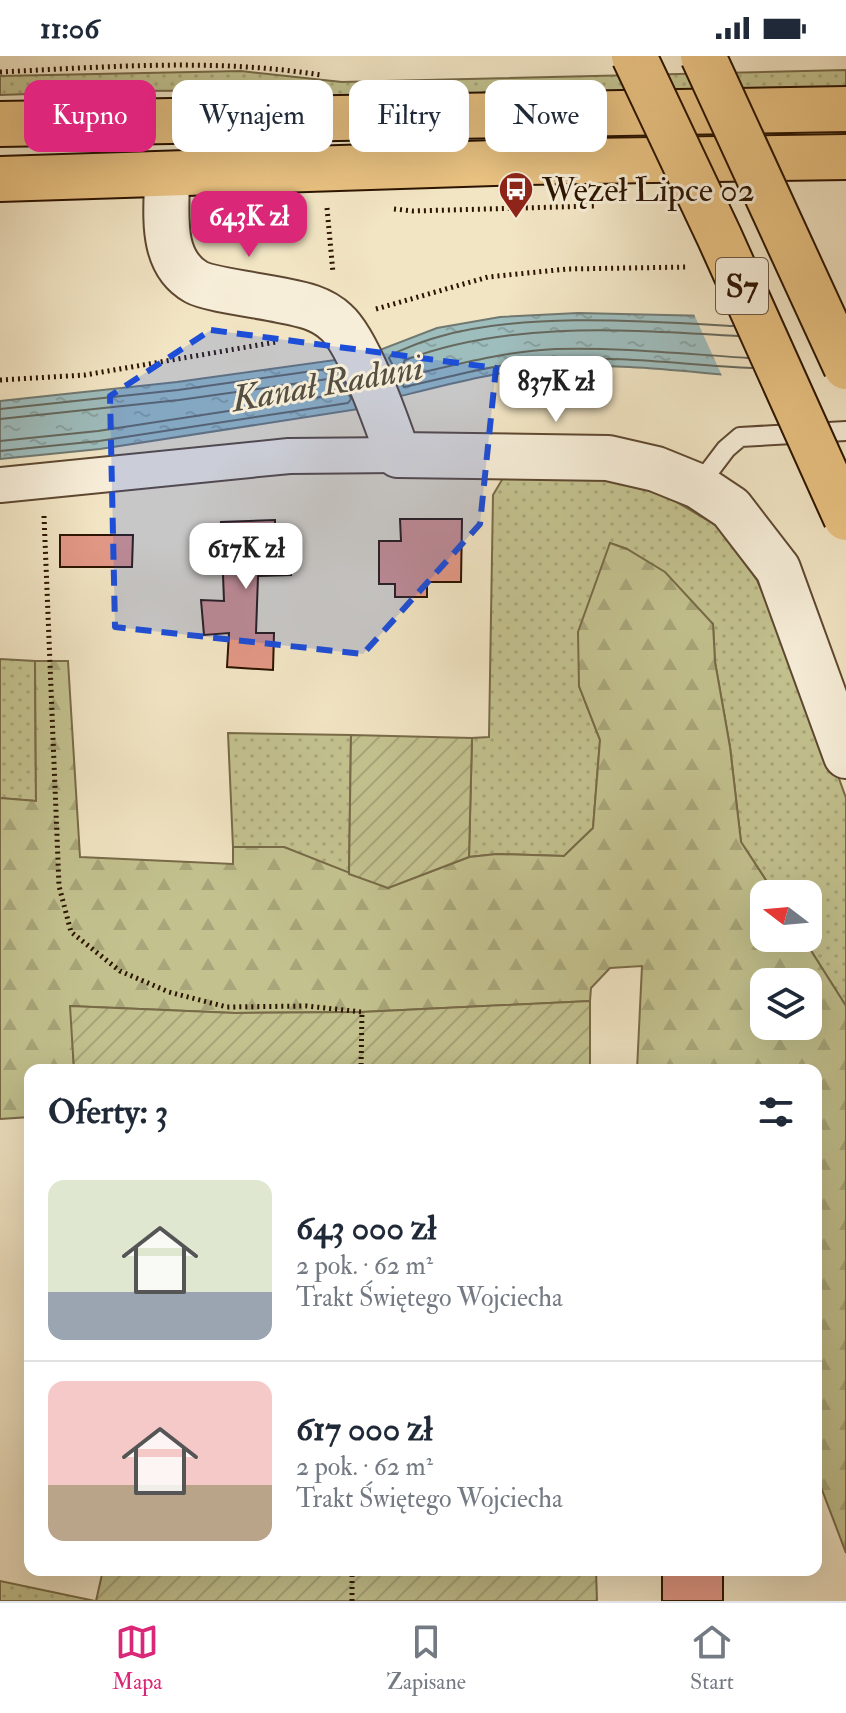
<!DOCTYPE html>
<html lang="pl">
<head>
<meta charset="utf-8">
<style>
	:root { --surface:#fff; --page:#f6f6f7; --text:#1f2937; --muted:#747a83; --line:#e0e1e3; --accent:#db2777 }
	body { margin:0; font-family:"IM FELL Double Pica",serif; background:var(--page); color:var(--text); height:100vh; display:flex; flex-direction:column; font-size:30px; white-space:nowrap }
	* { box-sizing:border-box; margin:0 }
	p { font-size:26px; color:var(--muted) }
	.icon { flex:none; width:44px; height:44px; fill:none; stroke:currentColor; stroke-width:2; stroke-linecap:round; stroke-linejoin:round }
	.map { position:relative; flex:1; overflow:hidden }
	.panel { position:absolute; left:24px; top:1008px; width:798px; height:512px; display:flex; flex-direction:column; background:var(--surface); border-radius:16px; box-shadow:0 8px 32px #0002 }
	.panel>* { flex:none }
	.banner { position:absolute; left:24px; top:24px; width:798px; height:72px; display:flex; gap:16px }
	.needle { width:52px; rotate:286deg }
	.tools { position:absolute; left:750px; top:824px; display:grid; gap:16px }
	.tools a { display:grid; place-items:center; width:72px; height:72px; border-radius:16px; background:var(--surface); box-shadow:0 8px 32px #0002; font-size:40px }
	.price { position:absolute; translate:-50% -68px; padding:0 18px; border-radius:16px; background:#fff; color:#222; font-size:26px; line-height:52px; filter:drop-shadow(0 2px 4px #0008) }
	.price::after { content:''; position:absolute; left:50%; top:48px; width:24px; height:18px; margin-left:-12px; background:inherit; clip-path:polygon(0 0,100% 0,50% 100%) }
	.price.on { background:var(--accent); color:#fff }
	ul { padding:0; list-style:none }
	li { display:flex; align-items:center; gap:24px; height:200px; padding:0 24px }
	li+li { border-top:2px solid var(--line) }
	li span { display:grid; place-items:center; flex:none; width:224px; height:160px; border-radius:16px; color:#555 }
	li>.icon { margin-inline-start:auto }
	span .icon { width:96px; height:96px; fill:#fffc; stroke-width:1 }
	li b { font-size:34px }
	h2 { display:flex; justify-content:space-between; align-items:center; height:96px; padding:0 24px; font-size:34px }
	.chip { padding:0 28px; border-radius:16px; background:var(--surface); box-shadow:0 8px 32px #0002; font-size:28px; line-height:72px }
	.chip.on { background:var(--accent); color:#fff }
	.status { display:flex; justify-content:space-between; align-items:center; height:56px; padding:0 40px; background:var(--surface); direction:ltr }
	.status svg { height:22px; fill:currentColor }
	.dock { display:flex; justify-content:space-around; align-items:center; height:112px; border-top:2px solid var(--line); background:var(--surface); font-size:22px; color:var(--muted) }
	.dock a { display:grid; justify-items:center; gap:4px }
	.dock .on { color:var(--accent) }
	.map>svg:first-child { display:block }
</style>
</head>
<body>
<div class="status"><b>11:06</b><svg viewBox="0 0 49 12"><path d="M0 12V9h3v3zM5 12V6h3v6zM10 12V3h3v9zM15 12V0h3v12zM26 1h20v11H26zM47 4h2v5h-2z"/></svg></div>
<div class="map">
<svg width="846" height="1545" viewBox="0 0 846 1545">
	<defs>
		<pattern id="grass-dots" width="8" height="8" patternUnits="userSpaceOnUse" patternTransform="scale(2)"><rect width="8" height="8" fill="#c3c28f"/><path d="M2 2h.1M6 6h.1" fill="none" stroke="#a8a67a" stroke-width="1.8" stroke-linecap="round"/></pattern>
		<pattern id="forest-firs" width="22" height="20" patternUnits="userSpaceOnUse" patternTransform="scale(2)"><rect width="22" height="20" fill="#c3c28f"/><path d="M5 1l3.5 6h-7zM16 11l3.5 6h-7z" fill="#a8a67a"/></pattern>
		<pattern id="garden-furrows" width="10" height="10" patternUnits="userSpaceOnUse" patternTransform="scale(2)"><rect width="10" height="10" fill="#c3c28f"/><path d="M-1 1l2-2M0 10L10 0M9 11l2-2" fill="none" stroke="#a8a67a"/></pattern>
		<pattern id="water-ripples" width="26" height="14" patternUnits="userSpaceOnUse" patternTransform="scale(2)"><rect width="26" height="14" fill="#9ebdbd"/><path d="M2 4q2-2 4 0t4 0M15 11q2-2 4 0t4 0" fill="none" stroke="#88a2a1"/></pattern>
	</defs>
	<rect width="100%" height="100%" fill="#f2e5c4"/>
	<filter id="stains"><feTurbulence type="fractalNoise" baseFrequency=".0025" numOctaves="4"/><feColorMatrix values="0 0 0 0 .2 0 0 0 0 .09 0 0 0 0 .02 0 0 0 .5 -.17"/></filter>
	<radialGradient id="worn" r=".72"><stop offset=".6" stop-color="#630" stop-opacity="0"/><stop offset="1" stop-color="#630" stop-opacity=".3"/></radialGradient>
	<g fill="url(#grass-dots)" stroke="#786b48" stroke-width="2">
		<path d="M 846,14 L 846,33 L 806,34 L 801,31 L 791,34 L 342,42 L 280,37 L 275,34 L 133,35 L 128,32 L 118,35 L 0,39 L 0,20 L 241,15 L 342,26 Z"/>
		<path d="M 506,417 L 609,424 L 665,439 L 717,470 L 757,524 L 815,656 L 846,742 L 846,950 L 803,882 L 808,882 L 808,838 L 775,838 L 741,786 L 730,691 L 715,606 L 713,568 L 627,493 L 610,487 L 579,630 L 600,684 L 593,772 L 564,800 L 497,798 L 469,801 L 472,682 L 489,681 L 493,439 Z"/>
		<path d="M 0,603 L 35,605 L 36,745 L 0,742 Z"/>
		<path d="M 228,677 L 351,679 L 349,818 L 284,791 L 233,791 Z"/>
		<path d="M 0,1525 L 95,1545 L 0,1545 Z"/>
	</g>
	<path fill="url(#forest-firs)" stroke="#786b48" stroke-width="2" fill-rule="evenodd" d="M 610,487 L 627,493 L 665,516 L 713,568 L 715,606 L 730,691 L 741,786 L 775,838 L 764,838 L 764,882 L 803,882 L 846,950 L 846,1497 L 816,1418 L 816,1014 L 637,1014 L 642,910 L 610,912 L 591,932 L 590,945 L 362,956 L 235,957 L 71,950 L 74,1014 L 30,1014 L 30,1061 L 0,1063 L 0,742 L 36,745 L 35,605 L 68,605 L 80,801 L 233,808 L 233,791 L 284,791 L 388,832 L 469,801 L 497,798 L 564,800 L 593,772 L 600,684 L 579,630 L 578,576 ZM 764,926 L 808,926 L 808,970 L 764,970 Z"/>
	<g fill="url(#garden-furrows)" stroke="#786b48" stroke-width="2">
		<path d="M 351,679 L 472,682 L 469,801 L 388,832 L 349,818 Z"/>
		<path d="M 590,945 L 590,1014 L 74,1014 L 70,950 L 235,957 L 362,956 Z"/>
		<path d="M 103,1514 L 596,1514 L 597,1545 L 96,1545 Z"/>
	</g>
	<g fill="url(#water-ripples)" stroke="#707971" stroke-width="2">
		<path d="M 578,257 L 710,260 L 740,320 C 679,315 616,307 555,311 C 501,314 449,328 397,341 L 377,295 L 437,272 L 500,261 Z"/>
		<path d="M 342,303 L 365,352 L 100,393 L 0,403 L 0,345 L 177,326 Z"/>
	</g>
	<path fill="#f2e5c4" d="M 693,256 L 846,264 L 846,330 L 723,322 Z"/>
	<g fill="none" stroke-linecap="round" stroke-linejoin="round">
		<g stroke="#65685e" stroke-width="2">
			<path d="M 733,270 C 646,265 521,256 438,281 C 422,285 407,292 392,298 L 389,302 L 404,331 C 454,320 504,306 555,303 C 621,300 687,309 752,312"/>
			<path d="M 738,280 C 628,274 510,264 405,304 L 403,308 L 407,317 L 411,319 C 458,308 507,295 556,293 C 620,291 684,298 748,302"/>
			<path d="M 0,353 L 178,334 L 334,312 L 338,314 L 351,343 L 348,347 L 99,385 L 0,395"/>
			<path d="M 0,363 L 179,344 L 328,323 L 336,335 L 333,339 L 98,375 L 0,385"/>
		</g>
	</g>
	<g fill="#e29886" stroke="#2c1400" stroke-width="2">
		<path d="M 400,463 L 462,463 L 461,526 L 427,526 L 427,541 L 395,541 L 395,528 L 379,528 L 379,485 L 401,485 Z"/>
		<path d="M 275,464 L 275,481 L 288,480 L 291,519 L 258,520 L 256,577 L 274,577 L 273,614 L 227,611 L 229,577 L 204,579 L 201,544 L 224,545 L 221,466 Z"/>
		<path d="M 60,479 L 133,479 L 132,511 L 60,511 Z"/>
		<rect x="662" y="1514" width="61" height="31"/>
	</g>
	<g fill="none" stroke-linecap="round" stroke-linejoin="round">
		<g stroke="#5e4831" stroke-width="22">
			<path id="service" d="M 698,430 L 726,393 L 740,381 L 846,375"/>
		</g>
		<g stroke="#5e4831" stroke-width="38">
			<path id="minor" d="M 0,429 L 289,400 L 398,399"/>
		</g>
		<g stroke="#5e4831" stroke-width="48">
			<path id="tertiary" d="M 167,120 C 167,156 159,205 196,226 C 208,233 262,240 280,244 C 300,248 320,251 336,266 C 359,286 387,368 398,399 L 608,402 L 656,413 L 698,430 L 731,452 L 778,513 L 846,700"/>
		</g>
		<g stroke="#2c1400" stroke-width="48">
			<g id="primary">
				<path d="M 0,68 L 846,53"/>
				<path d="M 0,123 L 525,106 L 846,101"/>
			</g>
		</g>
		<g stroke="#2c1400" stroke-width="5" stroke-dasharray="2 4" stroke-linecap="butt">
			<path d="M 0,16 C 106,11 216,2 321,19"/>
			<path d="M 327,152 L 333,217"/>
			<path d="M 394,153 L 413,155 L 595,150"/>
			<path d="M 376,253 L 488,221 L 567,213 L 689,211"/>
			<path d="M 0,324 L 85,319 L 276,286"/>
			<path d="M 44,460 L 59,830 L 71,876 L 120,915 L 169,936 L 227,951 L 307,950 L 362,956 L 361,1014"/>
			<path d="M 352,1545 L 352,1514"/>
		</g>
		<use href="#service" stroke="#f7eed9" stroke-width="18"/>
		<use href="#minor" stroke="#f7eed9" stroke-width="34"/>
		<use href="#tertiary" stroke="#f7eed9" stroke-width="44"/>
		<use href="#primary" stroke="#e9c282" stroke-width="44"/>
		<g stroke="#2c1400" stroke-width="48" stroke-linecap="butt">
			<g id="motorway-bridge">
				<path d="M 634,0 L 719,180 L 846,462"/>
				<path d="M 703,0 L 846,311"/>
			</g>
		</g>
		<use href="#motorway-bridge" stroke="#e9c282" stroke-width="44"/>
	</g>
	<path fill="#1d4ed8" fill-opacity="0.2" stroke="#1d4ed8" stroke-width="6" stroke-dasharray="16 10" stroke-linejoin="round" d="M 211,274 L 496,312 L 480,468 L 363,598 L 115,571 L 110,340 Z"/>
	<defs>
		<g id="bus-pin" transform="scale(1.8)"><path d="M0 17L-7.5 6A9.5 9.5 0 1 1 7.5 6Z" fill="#8f2418" stroke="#f7eed9"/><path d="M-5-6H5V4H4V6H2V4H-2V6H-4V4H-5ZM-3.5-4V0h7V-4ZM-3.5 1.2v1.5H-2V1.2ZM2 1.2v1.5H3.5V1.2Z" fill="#fff"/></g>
	</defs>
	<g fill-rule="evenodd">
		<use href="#bus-pin" x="516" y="133"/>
	</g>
	<g text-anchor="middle" stroke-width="6" stroke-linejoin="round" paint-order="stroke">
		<rect fill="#f7eed9" stroke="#695541" stroke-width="2" x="716" y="202" width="52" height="56" rx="6"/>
		<g font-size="32" font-weight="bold" fill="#2c1400">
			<text x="742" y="241">S7</text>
		</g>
		<g font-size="34" fill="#2c1400" stroke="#f7eed9" text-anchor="start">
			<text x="542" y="145">Węzeł Lipce 02</text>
		</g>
		<g font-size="36" font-style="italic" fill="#544f42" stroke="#f7eed9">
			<text transform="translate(327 326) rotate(-10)" y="13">Kanał Raduni</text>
		</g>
	</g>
	<rect width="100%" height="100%" filter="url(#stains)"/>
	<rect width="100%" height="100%" fill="url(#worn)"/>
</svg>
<div class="tools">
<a><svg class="needle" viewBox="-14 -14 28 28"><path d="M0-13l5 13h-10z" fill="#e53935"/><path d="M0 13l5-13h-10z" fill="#747a83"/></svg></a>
<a><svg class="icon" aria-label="layers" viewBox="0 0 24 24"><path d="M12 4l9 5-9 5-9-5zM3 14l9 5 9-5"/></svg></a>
</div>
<b class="price on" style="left:249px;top:203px">643K zł</b>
<b class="price" style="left:556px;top:368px">837K zł</b>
<b class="price" style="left:246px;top:535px">617K zł</b>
<div class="banner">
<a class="chip on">Kupno</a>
<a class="chip">Wynajem</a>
<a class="chip">Filtry</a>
<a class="chip">Nowe</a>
</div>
<section class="panel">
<h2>Oferty: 3<svg class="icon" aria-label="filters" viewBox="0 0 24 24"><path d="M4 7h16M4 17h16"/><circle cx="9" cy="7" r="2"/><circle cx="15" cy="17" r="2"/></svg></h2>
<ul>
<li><span style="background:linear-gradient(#dfe7d0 70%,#9aa5b1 0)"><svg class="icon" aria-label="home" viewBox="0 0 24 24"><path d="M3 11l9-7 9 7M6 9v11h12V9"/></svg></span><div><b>643 000 zł</b><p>2 pok. · 62 m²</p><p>Trakt Świętego Wojciecha</p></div></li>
<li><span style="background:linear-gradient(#f6c9c9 65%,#b9a48a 0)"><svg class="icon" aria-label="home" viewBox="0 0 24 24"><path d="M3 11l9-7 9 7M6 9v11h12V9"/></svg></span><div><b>617 000 zł</b><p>2 pok. · 62 m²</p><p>Trakt Świętego Wojciecha</p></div></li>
</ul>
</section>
</div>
<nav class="dock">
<a class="on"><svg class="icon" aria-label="map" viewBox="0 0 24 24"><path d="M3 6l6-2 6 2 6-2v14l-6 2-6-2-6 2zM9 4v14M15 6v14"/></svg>Mapa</a>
<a><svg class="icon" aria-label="saved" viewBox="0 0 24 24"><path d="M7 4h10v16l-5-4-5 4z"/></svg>Zapisane</a>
<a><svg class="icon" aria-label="home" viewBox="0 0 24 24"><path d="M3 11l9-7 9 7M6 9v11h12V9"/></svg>Start</a>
</nav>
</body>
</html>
